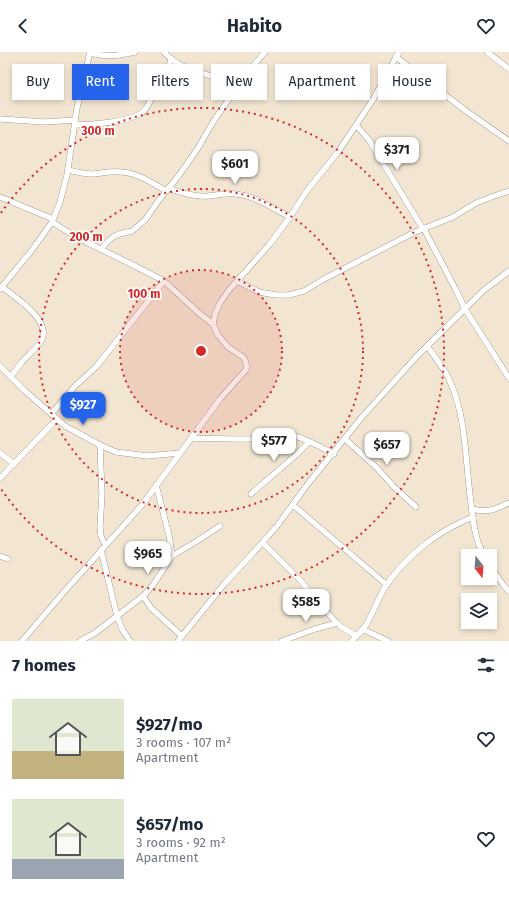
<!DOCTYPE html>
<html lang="en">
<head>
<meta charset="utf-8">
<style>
	:root { --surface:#fff; --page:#f6f6f7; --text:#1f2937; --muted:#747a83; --accent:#2563eb }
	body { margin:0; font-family:"Fira Sans",sans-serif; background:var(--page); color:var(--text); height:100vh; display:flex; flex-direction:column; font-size:15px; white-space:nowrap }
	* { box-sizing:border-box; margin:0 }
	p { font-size:13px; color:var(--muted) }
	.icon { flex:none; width:22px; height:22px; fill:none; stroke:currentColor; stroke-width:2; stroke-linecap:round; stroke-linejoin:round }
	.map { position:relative; height:589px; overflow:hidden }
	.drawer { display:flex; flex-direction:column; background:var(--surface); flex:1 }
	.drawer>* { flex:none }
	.guide { position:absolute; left:12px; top:12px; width:485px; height:36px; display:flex; gap:8px }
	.needle { width:26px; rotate:163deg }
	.tools { position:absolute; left:461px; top:497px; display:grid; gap:8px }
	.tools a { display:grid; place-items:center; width:36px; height:36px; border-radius:0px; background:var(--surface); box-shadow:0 2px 6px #0003; font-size:20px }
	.price { position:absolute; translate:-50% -34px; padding:0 9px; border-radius:8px; background:#fff; color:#222; font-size:13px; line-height:26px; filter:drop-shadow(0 1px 2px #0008) }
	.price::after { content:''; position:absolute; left:50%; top:24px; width:12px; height:9px; margin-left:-6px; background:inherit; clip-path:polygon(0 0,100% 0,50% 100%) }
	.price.current { background:var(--accent); color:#fff }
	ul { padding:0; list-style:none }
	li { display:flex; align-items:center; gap:12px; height:100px; padding:0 12px }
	li span { display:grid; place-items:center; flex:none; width:112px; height:80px; border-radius:0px; color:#555 }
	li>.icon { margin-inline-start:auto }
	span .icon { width:48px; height:48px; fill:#fffc; stroke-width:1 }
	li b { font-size:17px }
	h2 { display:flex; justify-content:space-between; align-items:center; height:48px; padding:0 12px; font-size:17px }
	.pill { padding:0 14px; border-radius:0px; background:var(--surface); box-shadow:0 2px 6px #0003; font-size:14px; line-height:36px }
	.pill.current { background:var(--accent); color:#fff }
	header { display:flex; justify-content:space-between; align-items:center; height:52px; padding:0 12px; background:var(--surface); font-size:18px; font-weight:700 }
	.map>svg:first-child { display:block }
</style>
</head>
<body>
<header><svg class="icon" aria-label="back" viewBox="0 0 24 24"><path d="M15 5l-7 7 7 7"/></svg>Habito<svg class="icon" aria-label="heart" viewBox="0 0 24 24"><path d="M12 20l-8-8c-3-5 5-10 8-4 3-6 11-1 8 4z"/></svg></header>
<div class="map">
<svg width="509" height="589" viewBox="0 0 509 589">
	<rect width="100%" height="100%" fill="#f2e6d3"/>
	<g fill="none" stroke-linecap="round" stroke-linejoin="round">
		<g stroke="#786e5d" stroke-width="6">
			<g id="street">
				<path d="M 164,0 C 178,16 198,20 218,26 C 225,29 232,32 239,34"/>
				<path d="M 487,0 L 509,17"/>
				<path d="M 90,1 C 108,5 117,4 135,0"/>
				<path d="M 396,5 L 466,59 L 509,89"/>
				<path d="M 0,67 L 45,70 L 75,68"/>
				<path d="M 75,73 C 91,73 126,70 140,62 C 144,60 146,56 148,53 L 172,7"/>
				<path d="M 356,73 L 369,88 L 423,177"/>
				<path d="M 68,118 C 76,120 84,122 93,122 C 102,121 111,119 121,120 C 135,120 153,131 166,139"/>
				<path d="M 168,136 C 181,141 194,145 208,144 C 217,143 226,141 236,142 C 256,144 272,156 290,165"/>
				<path d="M 0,145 L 53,167"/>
				<path d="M 52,170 L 76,185 L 133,213 L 164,229 L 200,262 L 213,272"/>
				<path d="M 424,177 L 456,238 L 465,257 L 509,326"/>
				<path d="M 101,197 L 106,191 L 113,185 L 119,182 L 132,179 L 145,168 L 159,148 L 180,122 L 198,96 L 213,70 L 247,21 L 265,0"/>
				<path d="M 237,229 L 259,240 L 276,243 L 289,243 L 304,239 L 324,227 L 415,180 L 453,165 L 476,151 L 494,144 L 509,139"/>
				<path d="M 2,235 C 15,245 53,269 41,289 C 36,297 28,303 22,310 C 18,315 14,320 11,325"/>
				<path d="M 0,237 L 32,198 L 52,170 L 60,150 L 67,123 L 77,56 L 90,0"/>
				<path d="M 427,294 C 435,305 443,315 449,327 C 467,366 465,409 471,451 C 473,469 475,488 484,504"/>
				<path d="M 0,314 L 24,338 L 65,374 L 100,393 L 116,400 L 147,404 L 180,401"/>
				<path d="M 51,362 L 76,333 L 96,315 L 164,229"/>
				<path d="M 191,386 C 215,387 239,387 263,387 C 273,386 283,382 294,384 C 305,386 323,396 334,402"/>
				<path d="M 345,387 L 376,415 L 395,436 L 416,455"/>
				<path d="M 100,393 L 102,442 L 100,475 L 101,484 L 105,493"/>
				<path d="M 0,401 L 14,412"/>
				<path d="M 0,426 L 57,367"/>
				<path d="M 251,442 L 296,403 L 309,390"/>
				<path d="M 293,453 L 387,533"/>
				<path d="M 472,457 C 480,459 489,460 497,456 C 501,455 505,452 509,451"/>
				<path d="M 263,491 L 301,529 L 313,545 L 337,571 L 341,575 L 357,584"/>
				<path d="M 101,498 L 117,564 L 122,577 L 130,589"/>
				<path d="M 0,504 L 8,507"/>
				<path d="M 172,504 L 197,489 L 220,474"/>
				<path d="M 490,514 L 504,534 L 509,539"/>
				<path d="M 143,544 L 151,556 L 182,584"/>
				<path d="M 362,577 L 388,589"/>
				<path d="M 22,589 L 63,541 L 142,453 L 220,347 L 234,331 L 245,319 L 247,315 L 245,308 L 243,305 L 228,295 L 218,283 L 213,272 L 215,262 L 220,251 L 229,238 L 269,193 L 290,165 L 306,140 L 338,100 L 374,46 L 396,5 L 399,0"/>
				<path d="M 80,589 L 95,581 L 143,544 L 153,533 L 172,504 L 169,483 L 156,433"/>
				<path d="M 178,589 L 225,531 L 254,500 L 277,474 L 307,433 L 362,365 L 391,333 L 417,304 L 484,238 L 509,219"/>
				<path d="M 282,589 L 315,577 L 337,571"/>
				<path d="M 352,589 C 357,584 363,578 366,573 C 373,561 377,549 384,537 C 404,505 437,479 473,465"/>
			</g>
		</g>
		<use href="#street" stroke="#fff" stroke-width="5.5"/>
	</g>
	<circle cx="201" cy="299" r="81" fill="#d62828" fill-opacity=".12"/>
	<g fill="none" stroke="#d62828" stroke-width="2" stroke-dasharray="2 4">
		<circle cx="201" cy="299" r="81"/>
		<circle cx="201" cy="299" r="162"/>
		<path d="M1 161A243 243 0 1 1 1 437"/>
	</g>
	<circle cx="201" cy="299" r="6" fill="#d62828" stroke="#fff" stroke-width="2"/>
	<g font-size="12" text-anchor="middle" font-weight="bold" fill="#d62828" stroke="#fff" stroke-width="3.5" stroke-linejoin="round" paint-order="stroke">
		<text x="98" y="83">300 m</text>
		<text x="86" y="189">200 m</text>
		<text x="144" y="246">100 m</text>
	</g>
</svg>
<div class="tools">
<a><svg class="needle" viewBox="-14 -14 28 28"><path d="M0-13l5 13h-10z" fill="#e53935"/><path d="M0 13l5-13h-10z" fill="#747a83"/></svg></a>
<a><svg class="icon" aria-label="layers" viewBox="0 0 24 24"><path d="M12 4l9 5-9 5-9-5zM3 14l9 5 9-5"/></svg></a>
</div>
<b class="price" style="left:397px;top:119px">$371</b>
<b class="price" style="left:235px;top:133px">$601</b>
<b class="price current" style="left:83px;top:374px">$927</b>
<b class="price" style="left:274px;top:410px">$577</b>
<b class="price" style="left:387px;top:414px">$657</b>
<b class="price" style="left:148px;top:523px">$965</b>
<b class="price" style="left:306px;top:571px">$585</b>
<div class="guide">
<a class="pill">Buy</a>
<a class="pill current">Rent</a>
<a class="pill">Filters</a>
<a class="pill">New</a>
<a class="pill">Apartment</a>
<a class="pill">House</a>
</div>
</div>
<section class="drawer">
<h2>7 homes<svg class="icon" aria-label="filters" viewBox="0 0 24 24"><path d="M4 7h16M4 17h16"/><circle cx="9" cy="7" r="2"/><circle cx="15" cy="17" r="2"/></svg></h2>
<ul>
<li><span style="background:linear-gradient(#dfe7d0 65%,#c2b280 0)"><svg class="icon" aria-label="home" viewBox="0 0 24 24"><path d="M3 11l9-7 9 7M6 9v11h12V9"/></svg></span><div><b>$927/mo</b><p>3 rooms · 107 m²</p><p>Apartment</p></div><svg class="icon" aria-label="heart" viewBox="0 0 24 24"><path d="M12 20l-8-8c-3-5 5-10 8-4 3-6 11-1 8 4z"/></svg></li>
<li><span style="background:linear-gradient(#dfe7d0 75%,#9aa5b1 0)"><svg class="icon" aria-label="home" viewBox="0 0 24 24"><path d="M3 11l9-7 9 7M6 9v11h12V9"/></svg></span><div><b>$657/mo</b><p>3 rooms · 92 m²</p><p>Apartment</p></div><svg class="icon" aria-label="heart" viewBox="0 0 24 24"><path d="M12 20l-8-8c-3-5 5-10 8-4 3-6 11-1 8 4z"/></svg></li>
</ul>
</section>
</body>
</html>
